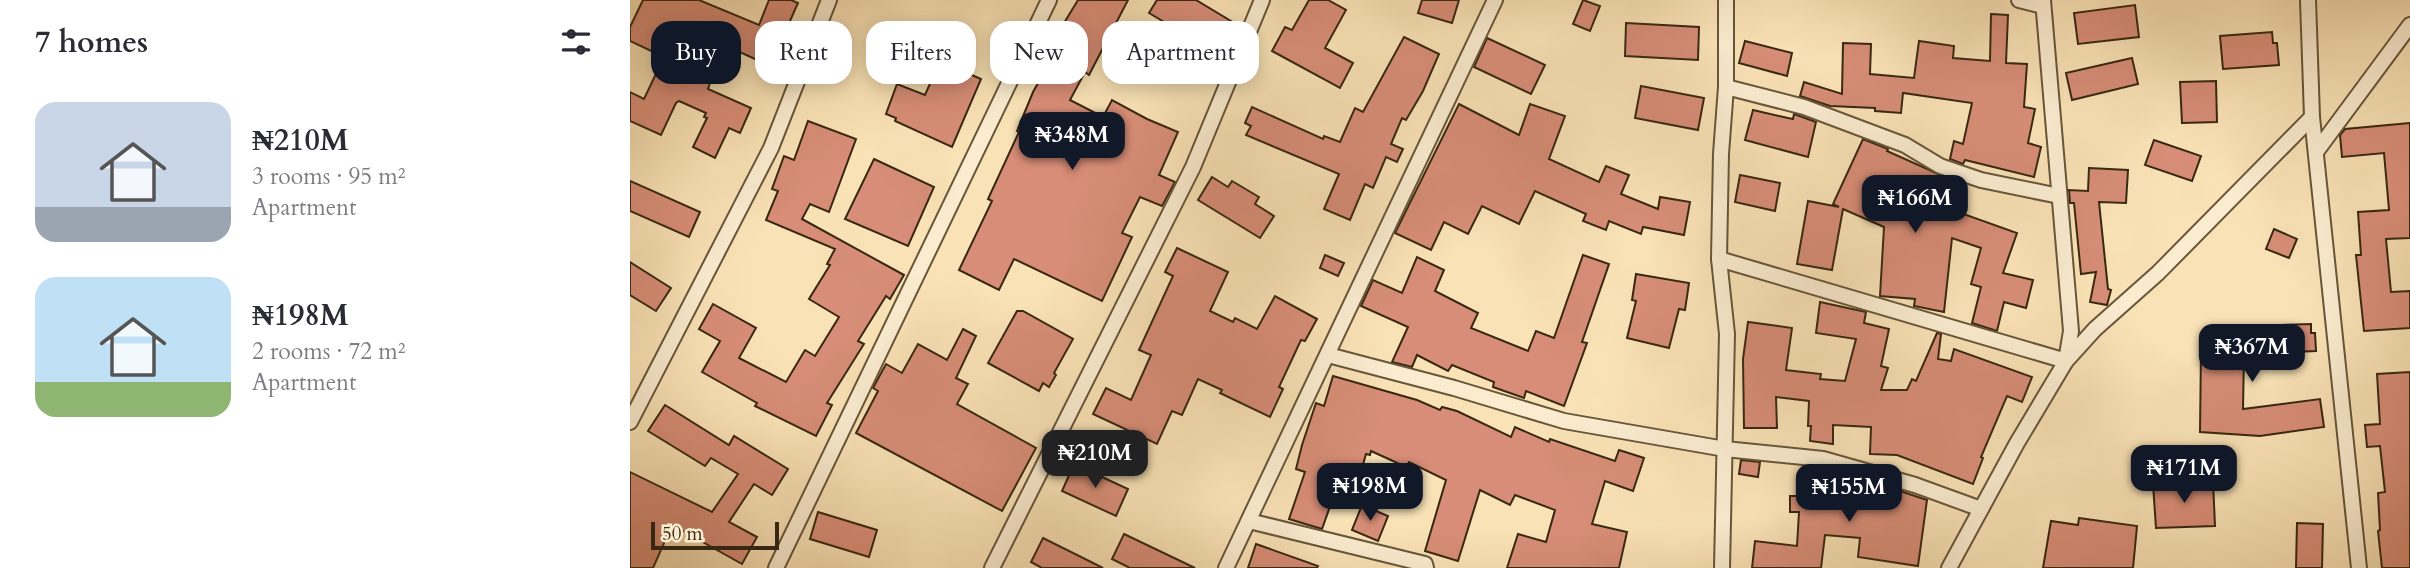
<!DOCTYPE html>
<html lang="en">
<head>
<meta charset="utf-8">
<style>
	:root { --surface:#fff; --page:#f2f2f3; --text:#2b2b33; --muted:#7c7c81; --accent:#111827 }
	body { margin:0; font-family:Cardo,serif; background:var(--page); color:var(--text); height:100vh; display:flex; flex-direction:column; font-size:26px; white-space:nowrap }
	* { box-sizing:border-box; margin:0 }
	p { font-size:23px; color:var(--muted) }
	.icon { flex:none; width:38px; height:38px; fill:none; stroke:currentColor; stroke-width:2; stroke-linecap:round; stroke-linejoin:round }
	.map { position:relative; flex:1; overflow:hidden }
	.side { display:flex; flex-direction:column; background:var(--surface); width:630px }
	.side>* { flex:none }
	.top-card { position:absolute; left:21px; top:21px; width:665px; height:63px; display:flex; gap:14px }
	.scale { position:absolute; left:21px; bottom:18px; width:128px; box-sizing:border-box; padding-left:7px; border:4px solid #382811; border-top:0; font-size:19px; line-height:24px; white-space:nowrap; color:#382811; -webkit-text-stroke:5px #fbecd0; paint-order:stroke }
	.price { position:absolute; translate:-50% -60px; padding:0 16px; border-radius:14px; background:var(--accent); color:#fff; font-size:23px; line-height:46px; filter:drop-shadow(0 2px 4px #0008) }
	.price::after { content:''; position:absolute; left:50%; top:42px; width:21px; height:16px; margin-left:-10px; background:inherit; clip-path:polygon(0 0,100% 0,50% 100%) }
	.price.active { background:#222; color:#fff }
	ul { padding:0; list-style:none }
	li { display:flex; align-items:center; gap:21px; height:175px; padding:0 35px }
	li span { display:grid; place-items:center; flex:none; width:196px; height:140px; border-radius:21px; color:#555 }
	li>.icon { margin-inline-start:auto }
	span .icon { width:84px; height:84px; fill:#fffc; stroke-width:1 }
	li b { font-size:30px }
	h2 { display:flex; justify-content:space-between; align-items:center; height:84px; padding:0 35px; font-size:30px }
	.chip { padding:0 24px; border-radius:21px; background:var(--surface); box-shadow:0 4px 18px #0003; font-size:24px; line-height:63px }
	.chip.active { background:var(--accent); color:#fff }
	main { display:flex; flex:1; min-height:0 }
	.map>svg:first-child { display:block }
</style>
</head>
<body>
<main>
<section class="side">
<h2>7 homes<svg class="icon" aria-label="filters" viewBox="0 0 24 24"><path d="M4 7h16M4 17h16"/><circle cx="9" cy="7" r="2"/><circle cx="15" cy="17" r="2"/></svg></h2>
<ul>
<li><span style="background:linear-gradient(#c9d6e8 75%,#9aa5b1 0)"><svg class="icon" aria-label="home" viewBox="0 0 24 24"><path d="M3 11l9-7 9 7M6 9v11h12V9"/></svg></span><div><b>₦210M</b><p>3 rooms · 95 m²</p><p>Apartment</p></div></li>
<li><span style="background:linear-gradient(#bfe0f5 75%,#8fb573 0)"><svg class="icon" aria-label="home" viewBox="0 0 24 24"><path d="M3 11l9-7 9 7M6 9v11h12V9"/></svg></span><div><b>₦198M</b><p>2 rooms · 72 m²</p><p>Apartment</p></div></li>
</ul>
</section>
<div class="map">
<svg width="1780" height="568" viewBox="0 0 1780 568">
	<rect width="100%" height="100%" fill="#f9e2b6"/>
	<filter id="stains"><feTurbulence type="fractalNoise" baseFrequency=".00286" numOctaves="4"/><feColorMatrix values="0 0 0 0 .2 0 0 0 0 .09 0 0 0 0 .02 0 0 0 .5 -.17"/></filter>
	<radialGradient id="worn" r=".72"><stop offset=".6" stop-color="#630" stop-opacity="0"/><stop offset="1" stop-color="#630" stop-opacity=".3"/></radialGradient>
	<g fill="#d78d77" stroke="#382811" stroke-width="2">
		<path d="M 13,0 L 69,0 L 129,25 L 139,0 L 161,0 L 168,3 L 140,66 L 99,47 L 78,83 L 80,83 L 78,89 L 121,108 L 110,133 L 99,128 L 85,158 L 63,147 L 77,118 L 74,117 L 76,113 L 49,101 L 46,103 L 31,135 L 0,121 L 0,92 L 14,99 L 34,57 L 0,41 L 0,27 Z"/>
		<path d="M 448,0 L 498,0 L 459,75 L 455,72 L 440,100 L 473,117 L 482,100 L 517,119 L 548,132 L 529,175 L 545,182 L 532,206 L 510,197 L 492,233 L 502,237 L 472,301 L 384,259 L 369,290 L 329,270 L 362,201 L 358,199 L 389,132 L 387,131 L 403,92 L 424,55 L 417,51 Z"/>
		<path d="M 527,0 L 566,0 L 601,21 L 583,51 L 519,13 Z"/>
		<path d="M 679,0 L 698,0 L 716,10 L 695,48 L 723,63 L 710,88 L 642,51 L 655,27 L 662,30 Z"/>
		<path d="M 792,0 L 829,0 L 822,23 L 788,13 Z"/>
		<path d="M 953,0 L 970,6 L 960,31 L 943,24 Z"/>
		<path d="M 1505,5 L 1509,37 L 1448,44 L 1444,13 Z"/>
		<path d="M 1361,14 L 1378,15 L 1376,63 L 1397,64 L 1394,107 L 1405,109 L 1398,143 L 1411,147 L 1404,177 L 1335,160 L 1333,164 L 1320,159 L 1324,141 L 1333,144 L 1342,103 L 1273,93 L 1271,113 L 1245,111 L 1245,108 L 1200,106 L 1170,96 L 1174,82 L 1212,94 L 1213,43 L 1241,44 L 1240,74 L 1284,78 L 1289,41 L 1324,46 L 1323,58 L 1360,61 Z"/>
		<path d="M 996,23 L 1069,27 L 1068,60 L 995,56 Z"/>
		<path d="M 1642,32 L 1643,43 L 1647,43 L 1649,65 L 1593,69 L 1590,36 Z"/>
		<path d="M 774,37 L 809,54 L 793,91 L 776,120 L 772,118 L 761,144 L 773,149 L 767,162 L 756,157 L 743,188 L 735,184 L 720,220 L 694,209 L 709,174 L 616,135 L 621,126 L 615,123 L 622,107 L 693,139 L 694,136 L 710,142 L 725,108 L 733,112 Z"/>
		<path d="M 857,38 L 915,65 L 901,94 L 844,67 Z"/>
		<path d="M 1115,41 L 1162,53 L 1157,76 L 1109,63 Z"/>
		<path d="M 1502,58 L 1508,84 L 1442,100 L 1436,73 Z"/>
		<path d="M 310,61 L 351,79 L 322,147 L 265,121 L 266,118 L 256,114 L 267,84 L 295,95 Z"/>
		<path d="M 1586,81 L 1587,122 L 1552,123 L 1550,82 Z"/>
		<path d="M 1011,86 L 1074,98 L 1068,130 L 1005,118 Z"/>
		<path d="M 829,104 L 889,135 L 900,104 L 935,116 L 919,159 L 969,182 L 976,166 L 999,175 L 991,194 L 1028,209 L 1030,197 L 1060,202 L 1054,235 L 1013,227 L 1011,234 L 979,221 L 976,230 L 953,221 L 956,214 L 905,191 L 889,224 L 852,206 L 838,234 L 814,222 L 801,250 L 765,233 Z"/>
		<path d="M 1123,110 L 1158,118 L 1163,119 L 1164,114 L 1186,122 L 1178,157 L 1115,140 Z"/>
		<path d="M 178,121 L 226,139 L 199,212 L 180,204 L 172,219 L 274,275 L 260,299 L 256,296 L 228,341 L 234,344 L 197,403 L 202,405 L 186,436 L 125,406 L 127,403 L 72,372 L 90,341 L 69,329 L 83,304 L 126,328 L 109,358 L 156,382 L 175,350 L 185,356 L 209,317 L 179,299 L 200,265 L 197,264 L 205,249 L 136,220 L 148,191 L 142,189 L 154,156 L 164,160 Z"/>
		<path d="M 1780,123 L 1780,238 L 1756,239 L 1761,292 L 1780,291 L 1780,328 L 1734,331 L 1726,255 L 1731,255 L 1728,212 L 1759,210 L 1754,153 L 1712,157 L 1710,135 L 1715,129 Z"/>
		<path d="M 1233,139 L 1258,149 L 1257,151 L 1324,181 L 1311,206 L 1387,233 L 1373,273 L 1403,280 L 1396,308 L 1374,302 L 1367,331 L 1342,323 L 1351,287 L 1341,284 L 1351,248 L 1322,238 L 1314,312 L 1284,306 L 1285,299 L 1250,296 L 1254,227 L 1213,209 L 1202,270 L 1167,264 L 1178,201 L 1209,207 L 1203,204 Z"/>
		<path d="M 1524,140 L 1571,156 L 1562,181 L 1515,165 Z"/>
		<path d="M 244,159 L 304,187 L 278,246 L 215,219 Z"/>
		<path d="M 1459,168 L 1498,170 L 1496,203 L 1469,202 L 1478,289 L 1481,290 L 1477,305 L 1460,302 L 1466,272 L 1451,274 L 1444,203 L 1440,203 L 1439,190 L 1458,191 Z"/>
		<path d="M 1110,175 L 1150,183 L 1145,211 L 1105,202 Z"/>
		<path d="M 582,177 L 598,187 L 602,181 L 629,197 L 625,204 L 644,216 L 630,238 L 568,200 Z"/>
		<path d="M 0,181 L 70,212 L 59,237 L 0,211 Z"/>
		<path d="M 1644,229 L 1667,239 L 1659,258 L 1636,249 Z"/>
		<path d="M 547,248 L 598,272 L 580,311 L 603,322 L 605,318 L 627,329 L 645,296 L 687,319 L 675,341 L 671,340 L 649,387 L 653,389 L 640,417 L 590,393 L 592,390 L 568,379 L 552,415 L 542,411 L 527,444 L 463,414 L 476,388 L 501,400 L 521,355 L 509,350 L 543,276 L 535,272 Z"/>
		<path d="M 695,255 L 714,263 L 708,276 L 690,268 Z"/>
		<path d="M 953,255 L 979,264 L 952,342 L 957,343 L 934,406 L 896,391 L 894,398 L 863,387 L 864,382 L 822,365 L 818,371 L 787,355 L 782,367 L 762,362 L 778,327 L 731,306 L 743,280 L 772,293 L 787,257 L 814,270 L 805,291 L 848,313 L 841,328 L 898,351 L 906,331 L 924,338 Z"/>
		<path d="M 0,262 L 41,288 L 26,311 L 0,295 Z"/>
		<path d="M 1006,274 L 1059,283 L 1055,310 L 1049,309 L 1039,348 L 997,338 L 1006,301 L 1002,300 Z"/>
		<path d="M 1190,302 L 1236,312 L 1234,323 L 1259,329 L 1251,366 L 1258,368 L 1251,390 L 1277,390 L 1282,379 L 1286,381 L 1307,333 L 1311,334 L 1308,359 L 1321,361 L 1324,349 L 1402,377 L 1392,402 L 1377,396 L 1351,457 L 1353,458 L 1343,484 L 1267,455 L 1240,454 L 1241,427 L 1203,425 L 1203,444 L 1180,441 L 1181,426 L 1178,426 L 1179,401 L 1146,397 L 1147,428 L 1114,428 L 1113,359 L 1118,322 L 1162,328 L 1156,370 L 1191,374 L 1190,379 L 1215,381 L 1226,339 L 1186,333 Z"/>
		<path d="M 387,311 L 393,311 L 443,339 L 424,373 L 426,375 L 419,387 L 413,383 L 409,391 L 358,363 Z"/>
		<path d="M 1681,324 L 1681,333 L 1685,333 L 1686,351 L 1614,354 L 1613,409 L 1690,399 L 1694,427 L 1630,436 L 1570,432 L 1571,350 L 1582,350 L 1582,336 L 1618,337 L 1617,326 Z"/>
		<path d="M 333,329 L 346,336 L 326,378 L 338,384 L 327,404 L 406,448 L 372,511 L 226,433 L 248,391 L 243,388 L 256,364 L 272,373 L 288,344 L 317,360 Z"/>
		<path d="M 1780,372 L 1780,568 L 1752,568 L 1748,531 L 1750,530 L 1748,493 L 1755,492 L 1750,446 L 1737,447 L 1735,425 L 1750,424 L 1747,374 Z"/>
		<path d="M 703,376 L 787,400 L 810,410 L 812,407 L 827,411 L 881,437 L 885,427 L 919,442 L 920,439 L 985,461 L 989,450 L 1014,458 L 1003,491 L 975,481 L 962,524 L 997,532 L 989,568 L 877,568 L 888,534 L 916,542 L 925,510 L 885,495 L 880,505 L 850,490 L 828,561 L 795,551 L 816,480 L 779,462 L 776,467 L 741,451 L 740,455 L 736,454 L 727,486 L 709,481 L 692,529 L 659,519 L 675,472 L 666,469 L 672,445 L 686,403 L 694,406 Z"/>
		<path d="M 35,405 L 99,445 L 104,436 L 158,469 L 142,495 L 124,484 L 99,522 L 127,537 L 112,564 L 42,525 L 23,568 L 0,568 L 0,472 L 82,512 L 108,474 L 81,458 L 75,466 L 18,431 Z"/>
		<path d="M 1111,460 L 1130,462 L 1128,477 L 1109,474 Z"/>
		<path d="M 444,464 L 498,489 L 486,516 L 432,491 Z"/>
		<path d="M 1171,474 L 1233,481 L 1233,484 L 1261,488 L 1297,500 L 1288,566 L 1228,557 L 1230,538 L 1195,535 L 1191,568 L 1122,568 L 1125,541 L 1167,546 L 1169,512 L 1160,512 L 1160,496 L 1170,496 Z"/>
		<path d="M 1583,481 L 1585,526 L 1526,528 L 1523,484 Z"/>
		<path d="M 732,505 L 758,516 L 748,541 L 722,530 Z"/>
		<path d="M 188,512 L 247,530 L 239,557 L 180,539 Z"/>
		<path d="M 1449,518 L 1507,526 L 1503,568 L 1413,568 L 1421,521 L 1448,525 Z"/>
		<path d="M 1667,523 L 1693,524 L 1692,568 L 1666,568 Z"/>
		<path d="M 494,534 L 565,568 L 500,568 L 482,559 Z"/>
		<path d="M 413,538 L 473,568 L 412,568 L 401,562 Z"/>
		<path d="M 626,544 L 688,566 L 687,568 L 618,568 Z"/>
	</g>
	<g fill="none" stroke-linecap="round" stroke-linejoin="round">
		<g stroke="#68563a" stroke-width="18">
			<g id="street">
				<path d="M 1389,0 L 1413,6"/>
				<path d="M 1678,0 L 1682,117 L 1729,568"/>
				<path d="M 1096,87 L 1174,107 L 1275,145 L 1310,166 L 1351,180 L 1429,196"/>
				<path d="M 1686,152 L 1780,25"/>
				<path d="M 1089,259 L 1436,361 L 1441,331 L 1413,0"/>
				<path d="M 698,355 L 824,388 L 934,421 L 1095,449 L 1193,459 L 1285,485 L 1351,509"/>
				<path d="M 0,422 L 141,148 L 199,0"/>
				<path d="M 619,521 L 795,564 L 796,568"/>
				<path d="M 146,568 L 419,0"/>
				<path d="M 362,568 L 563,167 L 632,0"/>
				<path d="M 596,568 L 865,0"/>
				<path d="M 1092,568 L 1097,334 L 1089,259 L 1091,154 L 1096,87 L 1096,0"/>
				<path d="M 1319,568 L 1387,443 L 1436,361 L 1465,329 L 1528,273 L 1682,117"/>
			</g>
		</g>
		<use href="#street" stroke="#fbecd0" stroke-width="14"/>
	</g>
	<rect width="100%" height="100%" filter="url(#stains)"/>
	<rect width="100%" height="100%" fill="url(#worn)"/>
</svg>
<div class="scale">50 m</div>
<b class="price" style="left:442px;top:172px">₦348M</b>
<b class="price" style="left:1285px;top:235px">₦166M</b>
<b class="price" style="left:1622px;top:384px">₦367M</b>
<b class="price active" style="left:465px;top:490px">₦210M</b>
<b class="price" style="left:1554px;top:505px">₦171M</b>
<b class="price" style="left:740px;top:523px">₦198M</b>
<b class="price" style="left:1219px;top:524px">₦155M</b>
<div class="top-card">
<a class="chip active">Buy</a>
<a class="chip">Rent</a>
<a class="chip">Filters</a>
<a class="chip">New</a>
<a class="chip">Apartment</a>
</div>
</div>
</main>
</body>
</html>
